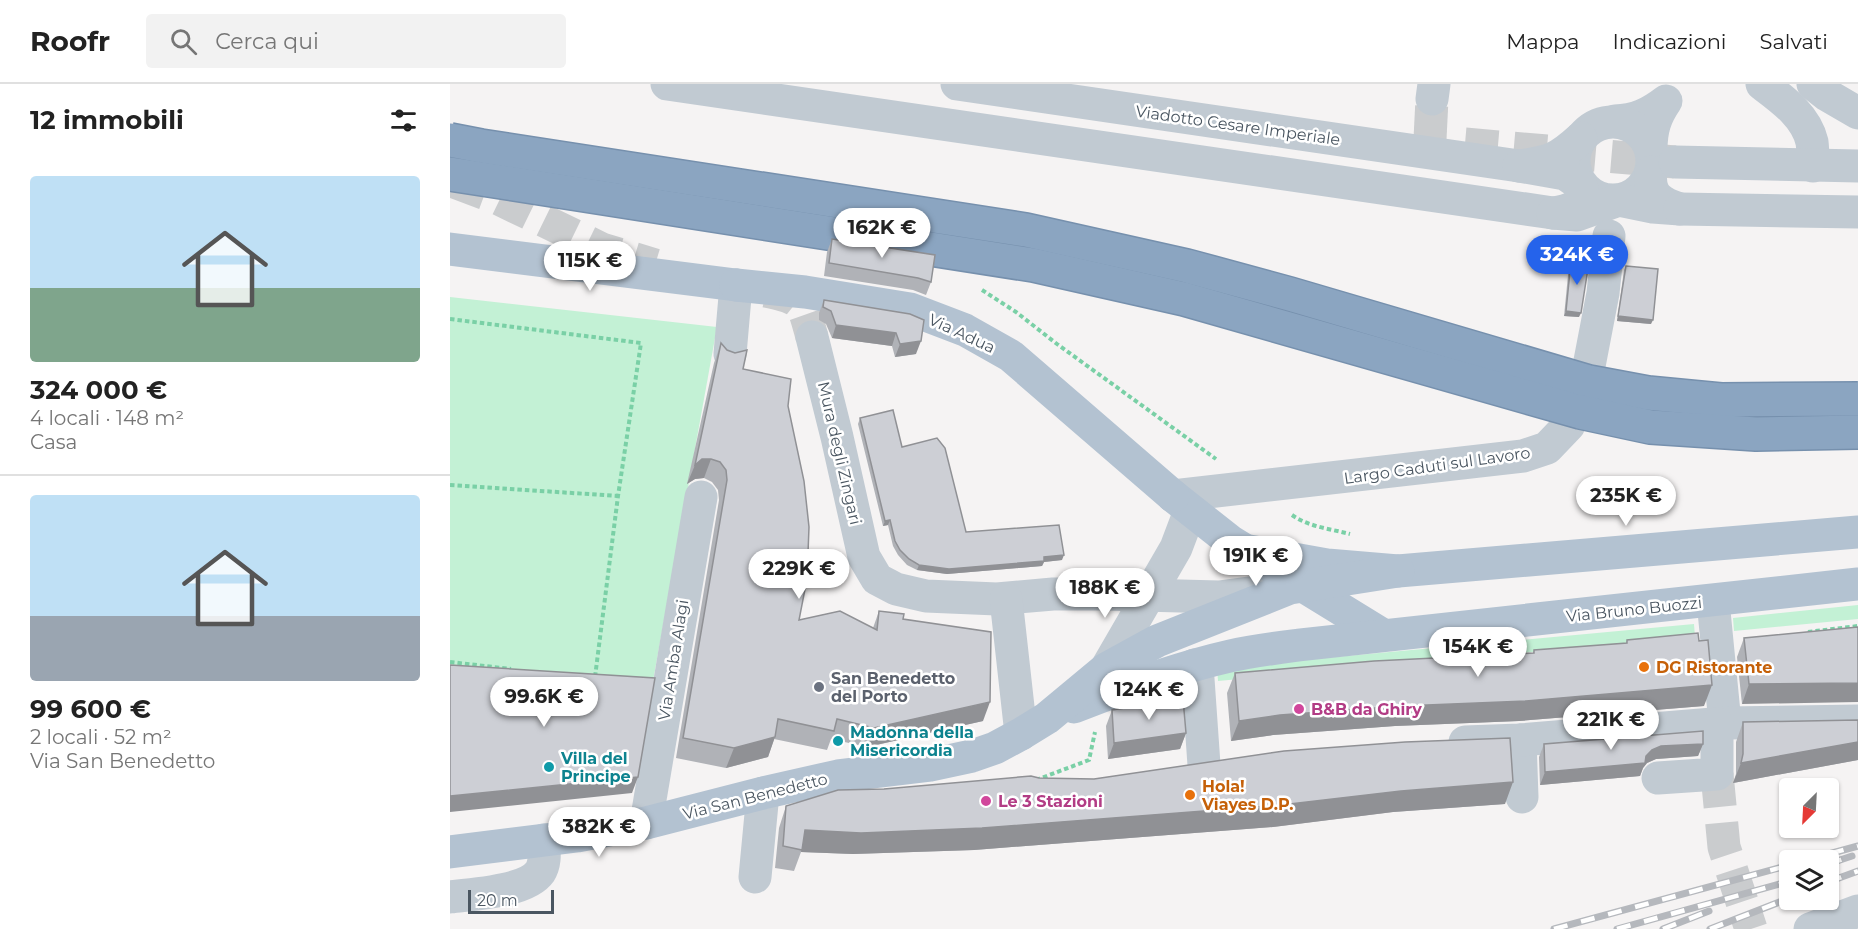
<!DOCTYPE html>
<html lang="it">
<head>
<meta charset="utf-8">
<style>
	:root { --surface:#fff; --page:#f2f2f2; --text:#222; --muted:#767676; --line:#e0e0e0; --accent:#2563eb }
	body { margin:0; font-family:Montserrat,sans-serif; background:var(--page); color:var(--text); height:100vh; display:flex; flex-direction:column; font-size:22px; white-space:nowrap }
	* { box-sizing:border-box; margin:0 }
	p { font-size:20px; color:var(--muted) }
	.icon { flex:none; width:33px; height:33px; fill:none; stroke:currentColor; stroke-width:2; stroke-linecap:round; stroke-linejoin:round }
	.map { position:relative; flex:1; overflow:hidden }
	.details { display:flex; flex-direction:column; background:var(--surface); width:450px }
	.details>* { flex:none }
	.needle { width:39px; rotate:204deg }
	.buttons { position:absolute; left:1329px; top:694px; display:grid; gap:12px }
	.buttons a { display:grid; place-items:center; width:60px; height:60px; border-radius:6px; background:var(--surface); box-shadow:0 2px 4px #0004; font-size:30px }
	.scale { position:absolute; left:18px; bottom:15px; width:86px; box-sizing:border-box; padding-left:6px; border:3px solid #4a5661; border-top:0; font-size:16px; line-height:21px; white-space:nowrap; color:#4a5661; -webkit-text-stroke:4px #fff; paint-order:stroke }
	.price { position:absolute; translate:-50% -51px; padding:0 14px; border-radius:21px; background:#fff; color:#222; font-size:20px; line-height:39px; filter:drop-shadow(0 2px 3px #0008) }
	.price::after { content:''; position:absolute; left:50%; top:36px; width:18px; height:14px; margin-left:-9px; background:inherit; clip-path:polygon(0 0,100% 0,50% 100%) }
	.price.selected { background:var(--accent); color:#fff }
	ul { padding:0; list-style:none }
	li { display:grid; align-content:center; gap:12px; height:318px; padding:0 30px }
	li+li { border-top:2px solid var(--line) }
	li span { display:grid; place-items:center; height:186px; border-radius:6px; color:#555 }
	li>.icon { margin-inline-start:auto }
	span .icon { width:108px; height:108px; fill:#fffc; stroke-width:1 }
	li b { font-size:26px }
	h2 { display:flex; justify-content:space-between; align-items:center; height:72px; padding:0 30px; font-size:26px }
	header { display:flex; align-items:center; gap:36px; box-sizing:border-box; height:84px; padding:0 30px; background:var(--surface); border-bottom:2px solid var(--line) }
	header strong { font-size:28px }
	nav { display:flex; gap:33px; margin-inline-start:auto; font-size:21px }
	.search { width:420px; height:54px; background:var(--page); display:flex; align-items:center; gap:15px; box-sizing:border-box; padding:0 21px; border-radius:6px; color:var(--muted); font-size:22px }
	main { display:flex; flex:1; min-height:0 }
	.map>svg:first-child { display:block }
</style>
</head>
<body>
<header>
<strong>Roofr</strong>
<div class="search"><svg class="icon" aria-label="search" viewBox="0 0 24 24"><circle cx="10" cy="10" r="6"/><path d="M15 15l6 6"/></svg>Cerca qui</div>
<nav><a>Mappa</a><a>Indicazioni</a><a>Salvati</a></nav>
</header>
<main>
<section class="details">
<h2>12 immobili<svg class="icon" aria-label="filters" viewBox="0 0 24 24"><path d="M4 7h16M4 17h16"/><circle cx="9" cy="7" r="2"/><circle cx="15" cy="17" r="2"/></svg></h2>
<ul>
<li><span style="background:linear-gradient(#bfe0f5 60%,#7fa58c 0)"><svg class="icon" aria-label="home" viewBox="0 0 24 24"><path d="M3 11l9-7 9 7M6 9v11h12V9"/></svg></span><div><b>324 000 €</b><p>4 locali · 148 m²</p><p>Casa</p></div></li>
<li><span style="background:linear-gradient(#bfe0f5 65%,#9aa5b1 0)"><svg class="icon" aria-label="home" viewBox="0 0 24 24"><path d="M3 11l9-7 9 7M6 9v11h12V9"/></svg></span><div><b>99 600 €</b><p>2 locali · 52 m²</p><p>Via San Benedetto</p></div></li>
</ul>
</section>
<div class="map">
<svg width="1408" height="845" viewBox="0 0 1408 845">
	<rect width="100%" height="100%" fill="#f5f3f3"/>
	<g fill="#c3f1d5">
		<path d="M 0,213 L 267,243 L 201,608 L 0,593 Z"/>
		<path d="M 1408,521 L 1408,535 L 1284,547 L 1283,534 Z"/>
		<path d="M 1244,540 L 1245,553 L 768,597 L 767,584 Z"/>
	</g>
	<g fill="none" stroke-linecap="round" stroke-linejoin="round">
		<g stroke="#caccce" stroke-width="33" stroke-dasharray="33 16" stroke-linecap="butt">
			<path d="M 980,55 L 982,15"/>
			<path d="M 1015,60 L 1225,78"/>
			<path d="M 4,98 L 47,114 L 152,165 L 205,181"/>
			<path d="M 316,207 C 354,215 352,217 362,253"/>
			<path d="M 1267,690 L 1274,763 L 1301,845"/>
		</g>
		<g stroke="#7ad0a6" stroke-width="4" stroke-dasharray="4.5 3" stroke-linecap="butt">
			<path d="M 532,206 L 566,228 L 607,260 L 766,375"/>
			<path d="M 0,235 L 191,259 L 168,412 L 145,593"/>
			<path d="M 0,401 L 168,412"/>
			<path d="M 842,431 C 859,443 881,445 900,450"/>
			<path d="M 1358,548 L 1408,542"/>
			<path d="M 0,578 L 61,585"/>
			<path d="M 586,696 L 639,676 L 645,648"/>
		</g>
		<g stroke="#c1cad2" stroke-width="33">
			<path d="M 217,0 L 1103,129"/>
			<path d="M 507,0 L 1069,82"/>
			<path d="M 1312,0 C 1332,15 1356,32 1362,58 C 1363,65 1363,74 1363,82"/>
			<path d="M 1363,0 L 1377,11 L 1408,29"/>
			<path d="M 982,15 L 984,0"/>
			<path d="M 1165,37 C 1186,36 1199,30 1216,17 C 1205,33 1201,46 1201,66"/>
			<circle cx="1163" cy="77" r="39"/>
			<path d="M 1131,54 C 1108,75 1100,78 1069,82 L 1115,90 L 1131,101 C 1139,121 1119,127 1103,129 L 1127,131 L 1169,116 L 1203,123 L 1230,125 C 1210,119 1198,111 1201,88"/>
			<path d="M 1225,78 L 1408,82"/>
			<path d="M 1230,125 L 1408,128"/>
			<path d="M 362,253 L 387,353 L 414,473 L 427,495 L 446,505 L 476,512 L 547,515 L 603,510 L 653,510 L 769,513 L 821,506"/>
			<path d="M 280,270 L 286,201"/>
			<path d="M 723,412 L 1073,372 L 1097,364 L 1119,341 L 1139,282 L 1153,209 L 1159,152"/>
			<path d="M 556,515 L 571,650"/>
			<path d="M 1263,517 L 1275,639"/>
			<path d="M 744,581 L 748,595 L 754,681"/>
			<path d="M 656,585 L 726,464 L 740,427"/>
			<path d="M 1070,656 L 1072,713"/>
			<path d="M 1015,658 L 1070,656 L 1275,639 L 1408,637"/>
			<path d="M 1208,694 L 1267,690 L 1267,640"/>
			<path d="M 196,739 L 251,413"/>
			<path d="M 305,793 L 313,709"/>
			<path d="M 0,813 C 22,810 76,808 90,788 C 96,779 94,766 94,756"/>
			<path d="M 1360,845 L 1408,827"/>
		</g>
		<g stroke="#b3c2d1" stroke-width="33">
			<path d="M 0,165 L 286,201"/>
			<path d="M 723,412 L 780,457 L 933,551"/>
			<path d="M 799,467 L 877,481 L 948,487 L 1408,448"/>
			<path d="M 624,623 C 675,603 727,584 780,572 C 802,567 826,564 849,561 L 1408,500"/>
			<path d="M 0,768 L 127,752 L 196,739 L 313,709 L 388,692 L 480,681 L 522,672 L 545,664 L 571,650 L 597,634 L 656,585 L 707,557 L 840,504 L 948,487"/>
		</g>
		<g stroke="#b5b8bd" stroke-width="7">
			<g id="rail">
				<path d="M 1353,777 L 1408,762"/>
				<path d="M 1378,780 L 1402,772"/>
				<path d="M 1378,798 L 1408,787"/>
				<path d="M 1104,845 L 1340,781"/>
				<path d="M 1167,845 L 1340,797"/>
				<path d="M 1213,845 L 1259,827"/>
				<path d="M 1260,845 L 1340,814"/>
			</g>
		</g>
		<use href="#rail" stroke="#fff" stroke-width="4.5" stroke-dasharray="14" stroke-linecap="butt"/>
		<g stroke="#7690ad" stroke-width="36" stroke-linecap="butt">
			<g id="highway-bridge">
				<path d="M 0,56 L 31,62 L 576,146 L 737,182 L 840,210 L 1139,298 L 1198,309 L 1271,316 L 1408,315"/>
				<path d="M 0,90 L 583,181 L 734,215 L 1130,328 L 1200,343 L 1306,350 L 1408,348"/>
			</g>
		</g>
		<path stroke="#b3c2d1" stroke-width="33" d="M 286,201 L 355,208 L 460,225 L 515,246 L 561,272 L 723,412"/>
		<use href="#highway-bridge" stroke="#8ba5c1" stroke-width="33"/>
	</g>
	<g fill="#b0b2b7">
		<path d="M 382,155 L 481,198 L 476,211 L 463,206 L 374,192 L 377,168 Z"/>
		<path d="M 1121,177 L 1129,233 L 1114,232 L 1119,181 Z"/>
		<path d="M 1176,182 L 1201,240 L 1167,237 L 1174,186 Z"/>
		<path d="M 374,216 L 460,230 L 466,270 L 445,273 L 442,262 L 382,254 L 376,240 L 369,236 L 369,229 Z"/>
		<path d="M 271,259 L 293,285 L 338,322 L 349,536 L 423,544 L 429,527 L 453,535 L 533,637 L 417,663 L 381,655 L 377,666 L 324,655 L 318,673 L 276,684 L 226,674 L 269,416 L 268,406 L 262,398 L 254,394 L 245,395 L 237,400 L 264,279 Z"/>
		<path d="M 410,334 L 452,363 L 516,448 L 612,476 L 594,478 L 592,482 L 497,490 L 467,486 L 457,481 L 448,471 L 443,462 L 438,441 L 433,442 L 408,340 Z"/>
		<path d="M 1408,543 L 1292,620 L 1287,573 L 1294,554 Z"/>
		<path d="M 1177,556 L 1254,622 L 1069,637 L 945,642 L 823,651 L 781,657 L 777,609 L 785,589 L 1083,569 L 1084,566 L 1176,559 Z"/>
		<path d="M 662,626 L 736,649 L 730,665 L 658,675 L 656,642 Z"/>
		<path d="M 1408,636 L 1408,676 L 1283,699 L 1286,690 L 1286,658 L 1293,638 Z"/>
		<path d="M 1094,660 L 1253,660 L 1248,672 L 1206,675 L 1197,679 L 1193,684 L 1190,692 L 1090,701 L 1089,673 Z"/>
		<path d="M 589,694 L 1055,720 L 943,728 L 823,743 L 524,766 L 403,770 L 351,768 L 344,787 L 325,784 L 329,744 L 336,722 L 434,705 Z"/>
	</g>
	<g fill="#909195">
		<path d="M 1116,227 L 1131,229 L 1129,233 L 1114,232 Z"/>
		<path d="M 1168,232 L 1203,236 L 1201,240 L 1167,237 Z"/>
		<path d="M 386,241 L 446,249 L 442,262 L 382,254 Z"/>
		<path d="M 471,257 L 466,270 L 445,273 L 450,260 Z"/>
		<path d="M 252,375 L 261,375 L 254,394 L 245,395 L 237,400 L 245,381 Z"/>
		<path d="M 440,436 L 438,441 L 433,442 L 435,437 Z"/>
		<path d="M 614,471 L 612,476 L 594,478 L 592,482 L 497,490 L 467,486 L 469,481 Z"/>
		<path d="M 1408,599 L 1408,618 L 1292,620 L 1299,600 Z"/>
		<path d="M 1262,601 L 1254,622 L 1069,637 L 945,642 L 823,651 L 781,657 L 789,637 L 830,631 Z"/>
		<path d="M 540,618 L 533,637 L 417,663 L 424,644 Z"/>
		<path d="M 736,649 L 730,665 L 658,675 L 664,659 Z"/>
		<path d="M 325,653 L 318,673 L 276,684 L 284,664 Z"/>
		<path d="M 1408,658 L 1408,676 L 1283,699 L 1291,679 Z"/>
		<path d="M 1253,660 L 1248,672 L 1206,675 L 1197,679 L 1193,684 L 1190,692 L 1090,701 L 1095,688 L 1196,672 L 1202,666 L 1211,662 Z"/>
		<path d="M 188,693 L 182,709 L 0,728 L 0,712 Z"/>
		<path d="M 1063,698 L 1055,720 L 943,728 L 823,743 L 524,766 L 403,770 L 351,768 L 355,746 L 951,707 Z"/>
	</g>
	<g fill="#cdcfd5" stroke="#909195" stroke-width="1.5">
		<path d="M 382,155 L 485,171 L 481,198 L 468,194 L 379,179 Z"/>
		<path d="M 1121,177 L 1139,178 L 1131,229 L 1116,227 Z"/>
		<path d="M 1176,182 L 1208,185 L 1203,236 L 1168,232 Z"/>
		<path d="M 374,216 L 460,230 L 474,236 L 471,257 L 450,260 L 446,249 L 386,241 L 381,227 L 373,223 Z"/>
		<path d="M 271,259 L 277,266 L 285,269 L 297,266 L 293,285 L 341,295 L 338,322 L 354,397 L 359,443 L 357,495 L 349,536 L 390,527 L 427,546 L 429,527 L 454,530 L 453,535 L 541,548 L 540,618 L 424,644 L 387,635 L 384,647 L 328,635 L 325,653 L 284,664 L 233,654 L 277,396 L 276,386 L 270,378 L 261,375 L 252,375 L 245,381 Z"/>
		<path d="M 443,326 L 452,363 L 487,354 L 495,364 L 516,448 L 609,441 L 614,471 L 594,473 L 594,477 L 499,485 L 469,481 L 459,475 L 450,466 L 445,457 L 440,436 L 435,437 L 410,334 Z"/>
		<path d="M 1408,543 L 1408,599 L 1299,600 L 1294,554 Z"/>
		<path d="M 1248,549 L 1249,557 L 1258,556 L 1262,601 L 1076,617 L 952,622 L 830,631 L 789,637 L 785,589 L 924,577 L 1084,569 L 1084,566 L 1177,559 L 1177,556 Z"/>
		<path d="M 0,581 L 205,594 L 188,693 L 0,712 Z"/>
		<path d="M 733,615 L 736,649 L 664,659 L 662,626 Z"/>
		<path d="M 1408,636 L 1408,658 L 1291,679 L 1293,670 L 1293,638 Z"/>
		<path d="M 1253,647 L 1253,660 L 1211,662 L 1202,666 L 1196,672 L 1195,679 L 1095,688 L 1094,660 Z"/>
		<path d="M 1060,654 L 1063,698 L 951,707 L 831,721 L 532,744 L 411,749 L 355,746 L 352,766 L 333,762 L 336,722 L 388,706 L 434,705 L 581,692 L 589,694 L 644,695 L 834,667 L 955,658 Z"/>
	</g>
	<g fill="#e8710a" stroke="#fff" stroke-width="2">
		<circle cx="1194" cy="583" r="6"/>
		<circle cx="740" cy="711" r="6"/>
	</g>
	<circle fill="#6b7280" stroke="#fff" stroke-width="2" cx="369" cy="603" r="6"/>
	<g fill="#d1479c" stroke="#fff" stroke-width="2">
		<circle cx="849" cy="625" r="6"/>
		<circle cx="536" cy="717" r="6"/>
	</g>
	<g fill="#0f9aa8" stroke="#fff" stroke-width="2">
		<circle cx="388" cy="657" r="6"/>
		<circle cx="99" cy="683" r="6"/>
	</g>
	<g text-anchor="middle" stroke-width="5" stroke-linejoin="round" paint-order="stroke">
		<g font-size="16" fill="#4a5661" stroke="#fff">
			<text transform="translate(788 41) rotate(8)" y="6">Viadotto Cesare Imperiale</text>
			<text transform="translate(512 249) rotate(25)" y="6">Via Adua</text>
			<text transform="translate(390 369) rotate(77)" y="6">Mura degli Zingari</text>
			<text transform="translate(987 381) rotate(-8)" y="6">Largo Caduti sul Lavoro</text>
			<text transform="translate(1184 525) rotate(-6)" y="6">Via Bruno Buozzi</text>
			<text transform="translate(223 576) rotate(-81)" y="6">Via Amba Alagi</text>
			<text transform="translate(305 712) rotate(-14)" y="6">Via San Benedetto</text>
		</g>
		<g font-size="16" font-weight="bold" fill="#c56008" stroke="#fff" text-anchor="start">
			<text x="1206" y="589">DG Ristorante</text>
			<text x="752" y="708">Hola!<tspan x="752" dy="18">Viayes D.P.</tspan></text>
		</g>
		<g font-size="16" font-weight="bold" fill="#5b616d" stroke="#fff" text-anchor="start">
			<text x="381" y="600">San Benedetto<tspan x="381" dy="18">del Porto</tspan></text>
		</g>
		<g font-size="16" font-weight="bold" fill="#b23c85" stroke="#fff" text-anchor="start">
			<text x="861" y="631">B&amp;B da Ghiry</text>
			<text x="548" y="723">Le 3 Stazioni</text>
		</g>
		<g font-size="16" font-weight="bold" fill="#0d838f" stroke="#fff" text-anchor="start">
			<text x="400" y="654">Madonna della<tspan x="400" dy="18">Misericordia</tspan></text>
			<text x="111" y="680">Villa del<tspan x="111" dy="18">Principe</tspan></text>
		</g>
	</g>
</svg>
<div class="buttons">
<a><svg class="needle" viewBox="-14 -14 28 28"><path d="M0-13l5 13h-10z" fill="#e53935"/><path d="M0 13l5-13h-10z" fill="#767676"/></svg></a>
<a><svg class="icon" aria-label="layers" viewBox="0 0 24 24"><path d="M12 4l9 5-9 5-9-5zM3 14l9 5 9-5"/></svg></a>
</div>
<div class="scale">20 m</div>
<b class="price" style="left:432px;top:175px">162K €</b>
<b class="price selected" style="left:1127px;top:202px">324K €</b>
<b class="price" style="left:140px;top:208px">115K €</b>
<b class="price" style="left:1176px;top:443px">235K €</b>
<b class="price" style="left:806px;top:503px">191K €</b>
<b class="price" style="left:349px;top:516px">229K €</b>
<b class="price" style="left:655px;top:535px">188K €</b>
<b class="price" style="left:1028px;top:594px">154K €</b>
<b class="price" style="left:699px;top:637px">124K €</b>
<b class="price" style="left:94px;top:644px">99.6K €</b>
<b class="price" style="left:1161px;top:667px">221K €</b>
<b class="price" style="left:149px;top:774px">382K €</b>
</div>
</main>
</body>
</html>
